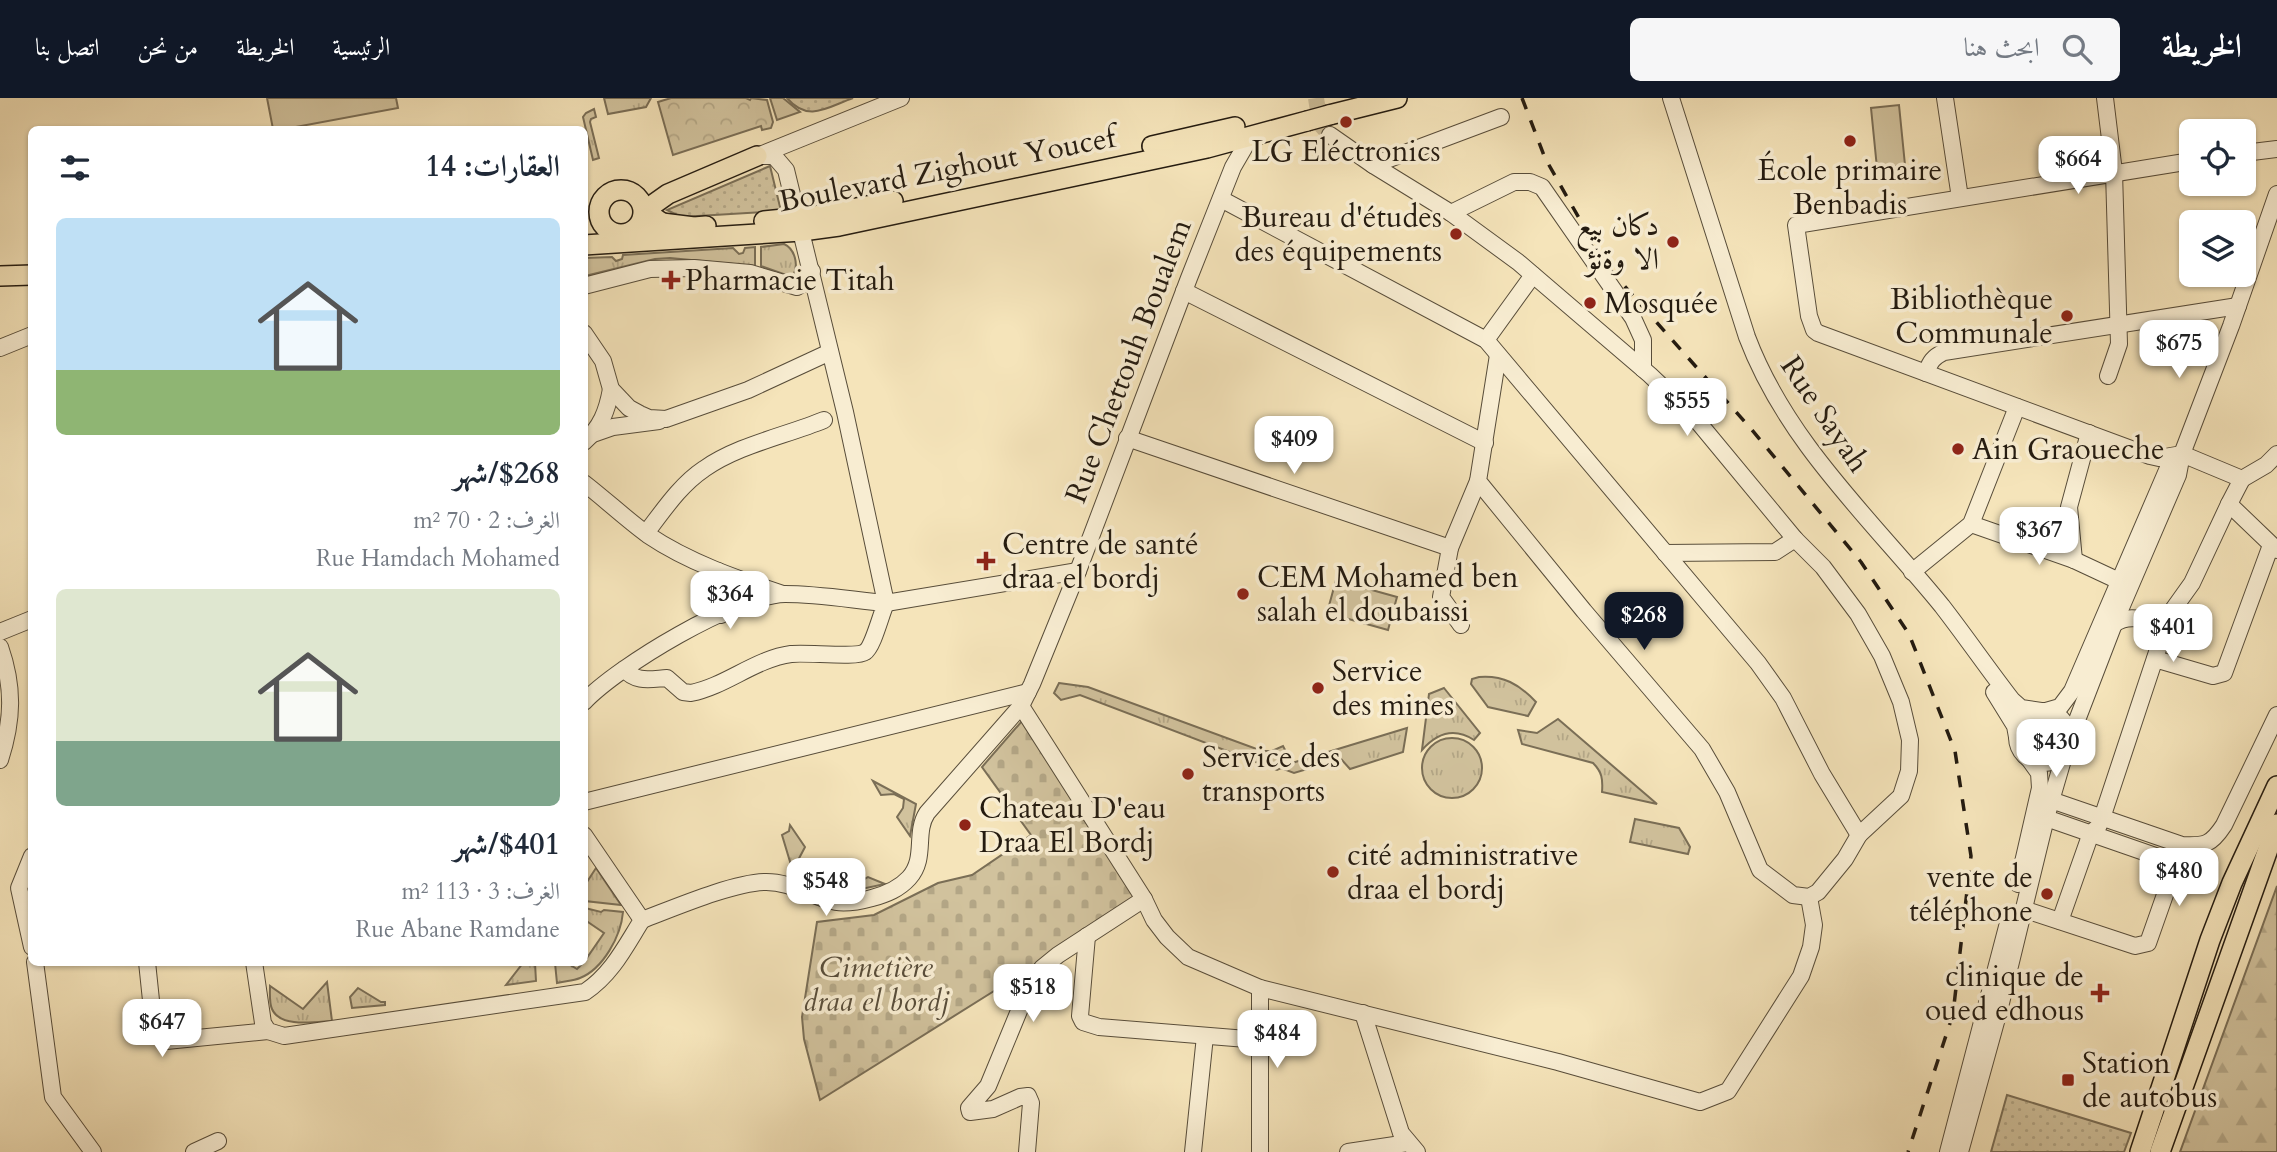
<!DOCTYPE html>
<html lang="ar">
<head>
<meta charset="utf-8">
<style>
	:root { --surface:#fff; --page:#f6f6f7; --text:#1f2937; --muted:#747a83; --accent:#111827 }
	body { margin:0; font-family:Cardo,Amiri,serif; background:var(--page); color:var(--text); direction:rtl; height:100vh; display:flex; flex-direction:column; font-size:26px; white-space:nowrap }
	* { box-sizing:border-box; margin:0 }
	p { font-size:23px; color:var(--muted) }
	.icon { flex:none; width:38px; height:38px; fill:none; stroke:currentColor; stroke-width:2; stroke-linecap:round; stroke-linejoin:round }
	.map { position:relative; flex:1; overflow:hidden; direction:ltr }
	.panel { position:absolute; left:28px; top:28px; width:560px; height:840px; display:flex; flex-direction:column; background:var(--surface); border-radius:10px; box-shadow:0 2px 5px #0004; direction:rtl }
	.panel>* { flex:none }
	.buttons { position:absolute; left:2179px; top:21px; display:grid; gap:14px }
	.buttons a { display:grid; place-items:center; width:77px; height:77px; border-radius:10px; background:var(--surface); box-shadow:0 2px 5px #0004; font-size:35px }
	.price { position:absolute; translate:-50% -60px; padding:0 16px; border-radius:14px; background:#fff; color:#222; font-size:23px; line-height:46px; filter:drop-shadow(0 2px 4px #0008) }
	.price::after { content:''; position:absolute; left:50%; top:42px; width:21px; height:16px; margin-left:-10px; background:inherit; clip-path:polygon(0 0,100% 0,50% 100%) }
	.price.current { background:var(--accent); color:#fff }
	ul { padding:0; list-style:none }
	li { display:grid; align-content:center; gap:14px; height:371px; padding:0 28px }
	li span { display:grid; place-items:center; height:217px; border-radius:10px; color:#555 }
	li>.icon { margin-inline-start:auto }
	span .icon { width:126px; height:126px; fill:#fffc; stroke-width:1 }
	li b { font-size:30px }
	h2 { display:flex; justify-content:space-between; align-items:center; height:84px; padding:0 28px; font-size:30px }
	header { display:flex; align-items:center; gap:42px; box-sizing:border-box; height:98px; padding:0 35px; background:var(--accent); color:#fff }
	header strong { font-size:33px }
	nav { display:flex; gap:38px; margin-inline-start:auto; font-size:24px }
	.search { width:490px; height:63px; background:var(--page); display:flex; align-items:center; gap:18px; box-sizing:border-box; padding:0 24px; border-radius:10px; color:var(--muted); font-size:26px }
	.map>svg:first-child { display:block }
</style>
</head>
<body>
<header>
<strong>الخريطة</strong>
<div class="search"><svg class="icon" aria-label="search" viewBox="0 0 24 24"><circle cx="10" cy="10" r="6"/><path d="M15 15l6 6"/></svg>ابحث هنا</div>
<nav><a>الرئيسية</a><a>الخريطة</a><a>من نحن</a><a>اتصل بنا</a></nav>
</header>
<div class="map">
<svg width="2277" height="1054" viewBox="0 0 2277 1054">
	<defs>
		<pattern id="grass-tufts" width="24" height="20" patternUnits="userSpaceOnUse" patternTransform="scale(1.75)"><rect width="24" height="20" fill="#d1c29d"/><path d="M3 7l-1-3M5 7V3M7 7l1-3M15 17l-1-3M17 17v-4M19 17l1-3" fill="none" stroke="#b3a686"/></pattern>
		<pattern id="forest-firs" width="22" height="20" patternUnits="userSpaceOnUse" patternTransform="scale(1.75)"><rect width="22" height="20" fill="#d1c29d"/><path d="M5 1l3.5 6h-7zM16 11l3.5 6h-7z" fill="#b3a686"/></pattern>
		<pattern id="cemetery-stones" width="16" height="16" patternUnits="userSpaceOnUse" patternTransform="scale(1.75)"><rect width="16" height="16" fill="#d1c29d"/><path d="M2 7V4a2 2 0 0 1 4 0v3zM10 15v-3a2 2 0 0 1 4 0v3z" fill="#b3a686"/></pattern>
		<pattern id="park-crowns" width="20" height="18" patternUnits="userSpaceOnUse" patternTransform="scale(1.75)"><rect width="20" height="18" fill="#d1c29d"/><path d="M2 6a3 3 0 1 1 6 0M12 15a3 3 0 1 1 6 0" fill="none" stroke="#b3a686"/></pattern>
		<pattern id="garden-dots" width="8" height="8" patternUnits="userSpaceOnUse" patternTransform="scale(1.75)"><rect width="8" height="8" fill="#d1c29d"/><path d="M2 2h.1M6 6h.1" fill="none" stroke="#b3a686" stroke-width="1.8" stroke-linecap="round"/></pattern>
	</defs>
	<rect width="100%" height="100%" fill="#f5e4ba"/>
	<filter id="stains"><feTurbulence type="fractalNoise" baseFrequency=".00286" numOctaves="4"/><feColorMatrix values="0 0 0 0 .2 0 0 0 0 .09 0 0 0 0 .02 0 0 0 .5 -.17"/></filter>
	<radialGradient id="worn" r=".72"><stop offset=".6" stop-color="#630" stop-opacity="0"/><stop offset="1" stop-color="#630" stop-opacity=".3"/></radialGradient>
	<g fill="url(#grass-tufts)" stroke="#7a6e56" stroke-width="2">
		<path d="M 604,0 L 651,0 L 646,9 L 608,16 Z"/>
		<path d="M 770,0 L 783,0 L 800,14 L 777,22 Z"/>
		<path d="M 594,11 L 596,19 L 591,21 L 590,24 L 599,60 L 593,62 L 583,19 L 586,15 Z"/>
		<path d="M 784,146 C 795,151 799,167 793,178 L 789,178 L 761,168 L 761,149 Z"/>
		<path d="M 755,149 L 755,168 L 670,160 L 655,161 L 585,178 L 585,160 L 612,159 L 616,163 L 622,161 L 623,157 L 733,150 L 739,156 L 743,155 L 745,150 Z"/>
		<path d="M 1479,579 C 1503,577 1519,586 1536,604 L 1528,618 L 1488,609 L 1471,586 L 1472,581 Z"/>
		<path d="M 1059,585 L 1088,589 L 1262,653 L 1272,653 L 1283,648 L 1292,665 L 1407,630 L 1403,654 L 1350,671 L 1341,661 L 1294,675 L 1281,670 L 1277,672 L 1080,597 L 1061,602 L 1054,595 Z"/>
		<path d="M 1444,590 L 1480,635 L 1474,642 C 1454,629 1437,635 1422,652 L 1429,596 Z"/>
		<path d="M 1558,621 L 1657,706 L 1602,694 C 1603,681 1602,674 1593,665 L 1522,646 L 1518,632 L 1537,635 Z"/>
		<circle cx="1452" cy="670" r="30"/>
		<path d="M 873,683 L 916,706 L 910,738 L 897,719 L 903,710 L 904,701 L 894,696 L 881,697 Z"/>
		<path d="M 1635,721 L 1679,730 L 1690,749 L 1688,756 L 1630,744 Z"/>
		<path d="M 790,727 L 805,749 L 795,768 L 801,776 L 823,773 L 839,794 L 868,779 L 885,786 L 838,796 L 794,777 L 782,737 L 789,733 Z"/>
		<path d="M 596,770 L 621,807 L 585,803 L 585,787 Z"/>
		<path d="M 585,810 L 601,814 L 604,812 L 623,814 C 621,838 603,871 580,880 C 573,883 564,883 557,885 L 555,865 L 567,865 L 577,871 L 584,864 L 604,835 L 585,822 Z"/>
		<path d="M 523,865 L 535,865 L 536,883 L 506,887 Z"/>
		<path d="M 327,884 L 332,923 C 315,924 280,930 272,911 C 269,904 270,895 270,888 L 303,911 Z"/>
		<path d="M 358,890 L 381,904 L 385,904 L 385,907 L 352,910 L 350,899 Z"/>
	</g>
	<path fill="url(#forest-firs)" stroke="#7a6e56" stroke-width="2" d="M 2277,788 L 2277,1054 L 2180,1054 Z"/>
	<path fill="url(#cemetery-stones)" stroke="#7a6e56" stroke-width="2" d="M 1022,623 L 1135,799 L 1010,883 L 820,1002 L 804,941 L 802,919 L 817,824 L 874,817 L 938,785 L 972,777 L 1031,737 L 982,669 Z"/>
	<path fill="url(#park-crowns)" stroke="#7a6e56" stroke-width="2" d="M 671,0 L 746,0 L 750,2 L 751,0 L 767,2 L 773,24 L 771,30 L 762,32 L 761,28 L 673,57 L 658,4 Z"/>
	<g fill="url(#garden-dots)" stroke="#7a6e56" stroke-width="2">
		<path d="M 787,0 L 853,0 C 828,9 808,25 787,0 Z"/>
		<path d="M 770,68 L 781,113 L 681,119 L 667,112 Z"/>
		<path d="M 2007,997 L 2131,1035 L 2124,1054 L 1991,1054 Z"/>
	</g>
	<g fill="#d1c29d" stroke="#7a6e56" stroke-width="2">
		<path d="M 267,0 L 396,0 L 398,10 L 285,31 L 273,31 Z"/>
		<path d="M 1899,7 L 1905,67 L 1877,70 L 1871,10 Z"/>
		<path d="M 1336,482 L 1397,499 L 1388,532 L 1327,515 Z"/>
	</g>
	<g fill="none" stroke-linecap="round" stroke-linejoin="round">
		<path stroke="#cbbc98" stroke-width="16" stroke-dasharray="16 8" stroke-linecap="butt" d="M 1316,0 L 1320,26 L 1330,37"/>
		<g stroke="#584d3a" stroke-width="18">
			<g id="minor">
				<path d="M 1671,0 L 1747,239 C 1787,345 1872,422 1942,508 C 1966,539 1988,571 2012,602 L 2021,610 L 2041,613"/>
				<path d="M 1945,0 L 1960,100"/>
				<path d="M 2105,0 L 2114,74 L 2119,246 L 2108,278"/>
				<path d="M 1330,37 L 1373,67 L 1451,115 L 1518,164 L 1650,277 L 1694,319 L 1795,441 L 1823,469 L 1858,516 L 1882,558 L 1901,604 L 1910,642 L 1909,673 L 1901,698 L 1859,737 L 1845,761 L 1818,794 L 1809,799 L 1793,797 L 1760,772 L 1727,694 L 1702,651 L 1584,513 L 1478,383 L 1498,257"/>
				<path d="M 2244,55 L 2277,51"/>
				<path d="M 760,57 L 901,0"/>
				<path d="M 757,58 L 774,58 L 786,72 L 845,314 L 886,505 L 1078,473"/>
				<path d="M 1373,67 L 1501,19"/>
				<path d="M 1221,101 L 1486,242 L 1758,565 L 1783,600 L 1822,676 L 1859,737"/>
				<path d="M 1451,115 L 1514,84 L 1530,84 L 1542,89 L 1633,220 L 1643,242 L 1643,271"/>
				<path d="M 584,188 L 650,171 L 694,170 L 750,175 L 797,189 L 809,182 L 812,173"/>
				<path d="M 1184,193 L 1485,345"/>
				<path d="M 584,235 L 603,263 L 611,291 L 629,310 L 640,316 L 649,320 L 666,321 L 748,292 L 830,254"/>
				<path d="M 1486,242 L 1533,177"/>
				<path d="M 0,250 L 32,237"/>
				<path d="M 1926,275 C 1930,264 1933,259 1944,254 L 2238,208"/>
				<path d="M 593,336 L 613,329 L 659,323"/>
				<path d="M 1127,340 L 1450,450"/>
				<path d="M 584,344 C 601,329 607,313 611,291"/>
				<path d="M 2182,356 L 2159,360 L 2150,358 L 1818,235 L 1814,232 L 1809,218 L 1796,127 L 2191,63"/>
				<path d="M 2182,356 L 2242,381"/>
				<path d="M 2242,381 L 2229,406 L 2277,452"/>
				<path d="M 2242,381 L 2266,367 L 2277,356"/>
				<path d="M 584,385 C 606,402 626,421 648,437 C 688,464 737,481 783,496"/>
				<path d="M 1971,426 L 2074,462 L 2119,483"/>
				<path d="M 646,435 C 663,413 680,387 704,371 C 738,347 785,338 824,322"/>
				<path d="M 1665,455 L 1775,454 L 1795,441"/>
				<path d="M 2074,462 L 2069,409 L 2089,335"/>
				<path d="M 718,473 C 731,486 733,502 721,517"/>
				<path d="M 1912,474 L 1971,426 L 2017,309"/>
				<path d="M 2114,526 C 2131,514 2147,523 2165,530"/>
				<path d="M 1461,527 L 1441,499 L 1450,450 L 1478,383"/>
				<path d="M 0,534 L 32,521"/>
				<path d="M 0,549 C 14,589 13,622 0,662"/>
				<path d="M 2155,561 L 2213,578 L 2224,575 L 2271,447"/>
				<path d="M 1994,594 L 2015,628 L 2017,639"/>
				<path d="M 584,604 C 618,568 736,497 785,496 C 818,496 853,502 886,505 C 881,516 873,549 865,554 C 857,560 806,554 791,556 C 755,561 726,588 691,595 L 683,594 L 667,580 C 650,581 636,585 624,571"/>
				<path d="M 1021,608 L 1144,801 L 1154,822 L 1167,839 L 1188,859 L 1260,890 L 1558,964 L 1700,1004 L 1728,993 L 1801,878 L 1811,849 L 1814,827 L 1809,799"/>
				<path d="M 2046,613 L 2060,609 L 2072,593 L 2168,370 L 2182,356 L 2231,228 L 2277,96"/>
				<circle cx="2043" cy="639" r="26"/>
				<path d="M 2069,643 L 2114,526 L 2178,377 L 2182,356"/>
				<path d="M 2051,702 L 2182,747 C 2205,748 2211,747 2224,727 L 2277,617"/>
				<path d="M 584,704 L 1028,594"/>
				<path d="M 32,758 L 19,790 L 32,849"/>
				<path d="M 2018,786 L 2040,690 L 2039,675 L 2029,661"/>
				<path d="M 2023,811 L 2135,848 L 2148,845 L 2173,774 L 2172,768 L 2167,762 L 2046,720"/>
				<path d="M 642,822 C 674,810 732,785 764,784 C 791,783 811,799 836,804 C 847,806 861,803 872,800 C 887,796 899,791 909,780 C 927,760 914,735 927,715 L 1021,608 L 1032,586 L 1078,473 L 1189,180 L 1233,69 L 1251,38"/>
				<path d="M 2060,823 L 2091,735 L 2098,729 L 2102,720 L 2165,530 L 2172,513 L 2192,485 L 2229,406"/>
				<path d="M 1087,838 L 1080,918 L 1083,924 L 1099,929 L 1259,942"/>
				<path d="M 35,864 L 53,999 L 93,1054"/>
				<path d="M 147,864 L 154,931 L 158,938 L 166,943 L 268,933"/>
				<path d="M 254,864 L 263,925 L 268,933 L 284,938 L 585,894 C 612,876 625,849 642,822 L 584,737"/>
				<path d="M 1260,890 L 1260,1054"/>
				<path d="M 1363,915 L 1401,1035 L 1417,1054"/>
				<path d="M 194,1054 L 218,1043"/>
				<path d="M 1027,1054 L 1031,1005 L 1028,998 L 1020,999 L 993,1011 L 970,1014 L 969,1010 L 988,988 L 1021,908 L 1042,870 L 1058,857 L 1144,801"/>
				<path d="M 1193,1054 L 1205,938"/>
				<path d="M 1348,1054 L 1408,1045"/>
				<path d="M 1948,1054 L 2009,821"/>
				<path d="M 1960,1054 L 1999,913 L 2046,720 L 2067,648"/>
			</g>
		</g>
		<g stroke="#241b10" stroke-width="22">
			<g id="major">
				<path d="M 1329,17 L 1397,0"/>
				<path d="M 1152,48 L 1235,29"/>
				<circle cx="621" cy="114" r="22"/>
				<path d="M 764,123 L 814,118 L 893,103"/>
				<path d="M 662,125 L 652,118 L 651,108 L 668,96 L 757,58"/>
				<path d="M 633,133 L 654,124 L 694,129 L 706,128"/>
				<path d="M 584,147 L 802,133 L 839,128 L 1207,50 L 1307,23"/>
				<path d="M 0,178 L 32,177"/>
				<path d="M 2140,1054 L 2210,842 L 2232,785 L 2277,688"/>
				<path d="M 2160,1054 L 2277,726"/>
			</g>
		</g>
		<use href="#minor" stroke="#f8edd2" stroke-width="16"/>
		<use href="#major" stroke="#f5e4ba" stroke-width="19"/>
		<path stroke="#241b10" stroke-width="3.5" stroke-dasharray="12 12" stroke-linecap="butt" d="M 1522,0 L 1545,60 L 1605,166 L 1752,332 L 1861,464 L 1909,536 L 1955,653 L 1971,758 L 1953,916 L 1908,1054"/>
		<g stroke="#241b10" stroke-width="22" stroke-linecap="butt">
			<path id="major-bridge" d="M 1307,23 L 1329,17"/>
		</g>
		<use href="#major-bridge" stroke="#f5e4ba" stroke-width="19"/>
	</g>
	<g fill="#8f2418" stroke="#f8edd2" stroke-width="2.5">
		<circle cx="1346" cy="24" r="7"/>
		<circle cx="1850" cy="43" r="7"/>
		<circle cx="1456" cy="136" r="7"/>
		<circle cx="1673" cy="144" r="7"/>
		<path d="M667.5 171.5h7v7h7v7h-7v7h-7v-7h-7v-7h7z"/>
		<circle cx="1590" cy="205" r="7"/>
		<circle cx="2067" cy="218" r="7"/>
		<circle cx="1958" cy="351" r="7"/>
		<path d="M982.5 452.5h7v7h7v7h-7v7h-7v-7h-7v-7h7z"/>
		<circle cx="1243" cy="496" r="7"/>
		<circle cx="1318" cy="590" r="7"/>
		<circle cx="1188" cy="676" r="7"/>
		<circle cx="965" cy="727" r="7"/>
		<circle cx="1333" cy="774" r="7"/>
		<circle cx="2047" cy="796" r="7"/>
		<path d="M2096.5 884.5h7v7h7v7h-7v7h-7v-7h-7v-7h7z"/>
		<rect x="2061" y="975" width="14" height="14" rx="3.5"/>
	</g>
	<g text-anchor="middle" stroke-width="7" stroke-linejoin="round" paint-order="stroke">
		<g font-size="30" fill="#241b10" stroke="#f8edd2" text-anchor="start">
			<text x="1346" y="63" text-anchor="middle">LG Eléctronics</text>
			<text x="1850" y="82" text-anchor="middle">École primaire<tspan x="1850" dy="34">Benbadis</tspan></text>
			<text x="1442" y="129" text-anchor="end">Bureau d'études<tspan x="1442" dy="34">des équipements</tspan></text>
			<text x="1659" y="137" text-anchor="end">دكان بيع<tspan x="1659" dy="34">الا وةنؤ</tspan></text>
			<text x="685" y="192">Pharmacie Titah</text>
			<text x="2053" y="211" text-anchor="end">Bibliothèque<tspan x="2053" dy="34">Communale</tspan></text>
			<text x="1604" y="215">Mosquée</text>
			<text x="1972" y="361">Ain Graoueche</text>
			<text x="1002" y="456">Centre de santé<tspan x="1002" dy="34">draa el bordj</tspan></text>
			<text x="1257" y="489">CEM Mohamed ben<tspan x="1257" dy="34">salah el doubaissi</tspan></text>
			<text x="1332" y="583">Service<tspan x="1332" dy="34">des mines</tspan></text>
			<text x="1202" y="669">Service des<tspan x="1202" dy="34">transports</tspan></text>
			<text x="979" y="720">Chateau D'eau<tspan x="979" dy="34">Draa El Bordj</tspan></text>
			<text x="1347" y="767">cité administrative<tspan x="1347" dy="34">draa el bordj</tspan></text>
			<text x="2033" y="789" text-anchor="end">vente de<tspan x="2033" dy="34">téléphone</tspan></text>
			<text x="2084" y="888" text-anchor="end">clinique de<tspan x="2084" dy="34">oued edhous</tspan></text>
			<text x="2082" y="975">Station<tspan x="2082" dy="34">de autobus</tspan></text>
		</g>
		<g font-size="30" fill="#241b10" stroke="#f8edd2">
			<text transform="translate(947 71) rotate(-11)" y="10">Boulevard Zighout Youcef</text>
			<text transform="translate(1128 263) rotate(-69)" y="10">Rue Chettouh Boualem</text>
			<text transform="translate(1825 316) rotate(56)" y="10">Rue Sayah</text>
		</g>
		<g font-size="30" font-style="italic" fill="#584d3a" stroke="#f8edd2">
			<text x="876" y="879">Cimetière<tspan x="876" dy="34">draa el bordj</tspan></text>
		</g>
	</g>
	<rect width="100%" height="100%" filter="url(#stains)"/>
	<rect width="100%" height="100%" fill="url(#worn)"/>
</svg>
<div class="buttons">
<a><svg class="icon" aria-label="locate" viewBox="0 0 24 24"><circle cx="12" cy="12" r="6"/><path d="M12 2v4M12 18v4M2 12h4M18 12h4"/></svg></a>
<a><svg class="icon" aria-label="layers" viewBox="0 0 24 24"><path d="M12 4l9 5-9 5-9-5zM3 14l9 5 9-5"/></svg></a>
</div>
<b class="price" style="left:2078px;top:98px">$664</b>
<b class="price" style="left:2179px;top:282px">$675</b>
<b class="price" style="left:1687px;top:340px">$555</b>
<b class="price" style="left:1294px;top:378px">$409</b>
<b class="price" style="left:2039px;top:469px">$367</b>
<b class="price" style="left:730px;top:533px">$364</b>
<b class="price current" style="left:1644px;top:554px">$268</b>
<b class="price" style="left:2173px;top:566px">$401</b>
<b class="price" style="left:2056px;top:681px">$430</b>
<b class="price" style="left:2179px;top:810px">$480</b>
<b class="price" style="left:826px;top:820px">$548</b>
<b class="price" style="left:1033px;top:926px">$518</b>
<b class="price" style="left:162px;top:961px">$647</b>
<b class="price" style="left:1277px;top:972px">$484</b>
<section class="panel">
<h2>العقارات: 14<svg class="icon" aria-label="filters" viewBox="0 0 24 24"><path d="M4 7h16M4 17h16"/><circle cx="9" cy="7" r="2"/><circle cx="15" cy="17" r="2"/></svg></h2>
<ul>
<li><span style="background:linear-gradient(#bfe0f5 70%,#8fb573 0)"><svg class="icon" aria-label="home" viewBox="0 0 24 24"><path d="M3 11l9-7 9 7M6 9v11h12V9"/></svg></span><div><b>$268/شهر</b><p>الغرف: 2 · 70 m²</p><p>Rue Hamdach Mohamed</p></div></li>
<li><span style="background:linear-gradient(#dfe7d0 70%,#7fa58c 0)"><svg class="icon" aria-label="home" viewBox="0 0 24 24"><path d="M3 11l9-7 9 7M6 9v11h12V9"/></svg></span><div><b>$401/شهر</b><p>الغرف: 3 · 113 m²</p><p>Rue Abane Ramdane</p></div></li>
</ul>
</section>
</div>
</body>
</html>
